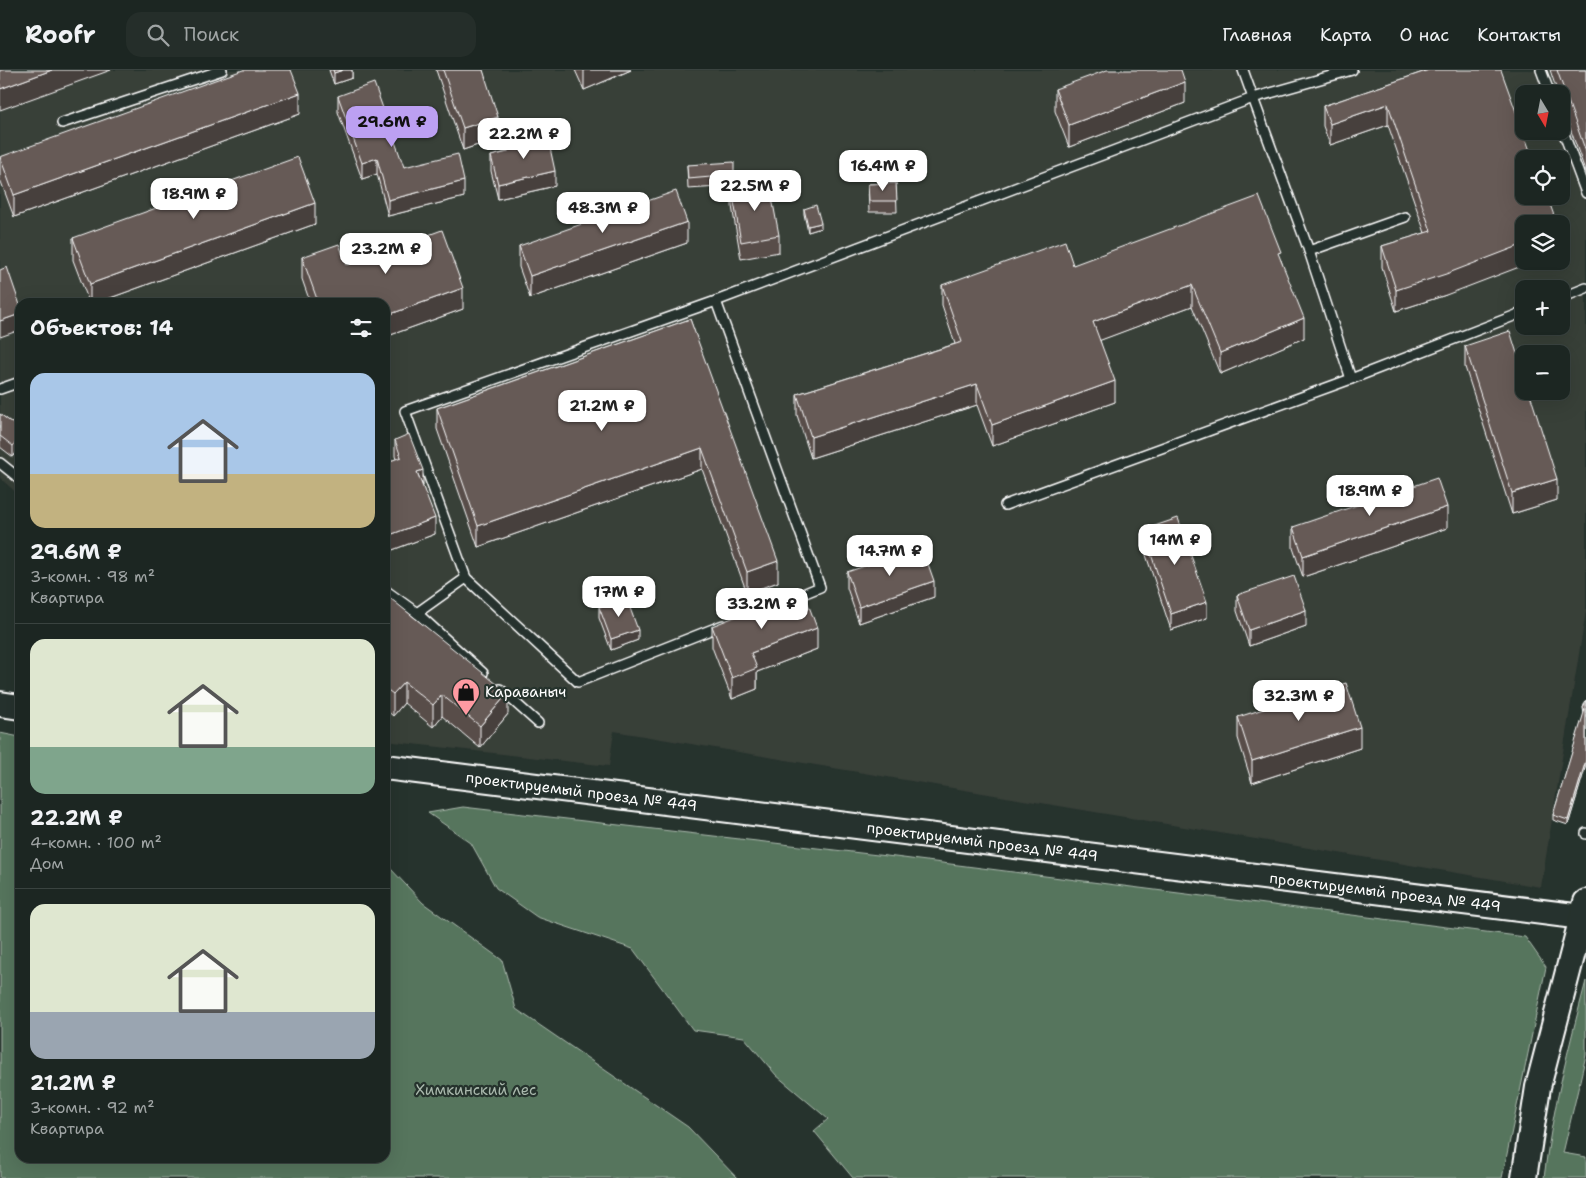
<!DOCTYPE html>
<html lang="ru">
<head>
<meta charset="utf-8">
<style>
	:root { --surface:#1c2622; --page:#252e2a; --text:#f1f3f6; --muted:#a0a5a5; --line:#3a4340; --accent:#bca0f2 }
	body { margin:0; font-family:"Shantell Sans",sans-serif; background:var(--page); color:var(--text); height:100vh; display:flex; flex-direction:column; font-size:19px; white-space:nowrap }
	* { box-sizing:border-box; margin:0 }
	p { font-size:16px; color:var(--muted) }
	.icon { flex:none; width:28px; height:28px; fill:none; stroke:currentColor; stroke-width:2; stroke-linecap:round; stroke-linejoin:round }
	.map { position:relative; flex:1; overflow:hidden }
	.details { position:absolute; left:15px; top:228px; width:375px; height:865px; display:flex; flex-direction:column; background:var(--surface); border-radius:15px; box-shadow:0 5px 20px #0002,0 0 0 1px var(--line) }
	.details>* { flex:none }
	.needle { width:32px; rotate:170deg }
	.tools { position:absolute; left:1515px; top:15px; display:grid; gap:10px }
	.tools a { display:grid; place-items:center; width:55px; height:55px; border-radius:10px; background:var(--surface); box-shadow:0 5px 20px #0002,0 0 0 1px var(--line); font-size:25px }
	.price { position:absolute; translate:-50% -42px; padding:0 11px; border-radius:10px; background:#fff; color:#222; font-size:16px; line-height:32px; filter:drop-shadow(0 1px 2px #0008) }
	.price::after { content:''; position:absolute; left:50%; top:30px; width:15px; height:11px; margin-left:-8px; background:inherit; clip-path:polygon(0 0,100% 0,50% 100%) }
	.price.current { background:var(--accent); color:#111 }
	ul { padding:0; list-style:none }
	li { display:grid; align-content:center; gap:10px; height:265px; padding:0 15px }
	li+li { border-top:1px solid var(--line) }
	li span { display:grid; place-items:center; height:155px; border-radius:15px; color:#555 }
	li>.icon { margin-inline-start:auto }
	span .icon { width:90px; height:90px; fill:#fffc; stroke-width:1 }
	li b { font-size:21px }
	h2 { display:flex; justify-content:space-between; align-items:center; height:60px; padding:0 15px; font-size:21px }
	header { display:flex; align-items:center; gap:30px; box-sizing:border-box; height:70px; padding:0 25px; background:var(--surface); border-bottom:1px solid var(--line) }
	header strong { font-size:24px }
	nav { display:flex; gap:28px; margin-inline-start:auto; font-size:18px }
	.search { width:350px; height:45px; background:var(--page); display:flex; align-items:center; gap:12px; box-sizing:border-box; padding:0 18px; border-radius:15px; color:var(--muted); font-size:19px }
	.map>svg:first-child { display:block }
</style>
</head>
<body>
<header>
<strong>Roofr</strong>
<div class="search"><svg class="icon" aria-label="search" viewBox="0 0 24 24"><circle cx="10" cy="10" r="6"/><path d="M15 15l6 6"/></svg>Поиск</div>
<nav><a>Главная</a><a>Карта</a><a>О нас</a><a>Контакты</a></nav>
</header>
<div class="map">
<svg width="1586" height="1108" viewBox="0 0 1586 1108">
	<rect width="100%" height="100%" fill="#26332d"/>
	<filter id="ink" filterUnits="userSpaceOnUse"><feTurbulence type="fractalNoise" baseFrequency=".02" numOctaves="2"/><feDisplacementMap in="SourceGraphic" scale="10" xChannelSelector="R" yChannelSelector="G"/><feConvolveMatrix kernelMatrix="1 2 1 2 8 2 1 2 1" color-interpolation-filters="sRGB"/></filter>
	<g filter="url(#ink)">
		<path fill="#393f39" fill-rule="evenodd" d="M 0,0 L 1586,0 L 1586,541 L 1541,817 L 614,661 L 609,696 L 385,671 L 385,232 L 20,232 L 20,426 L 0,408 ZM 1524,24 L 1561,24 L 1561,61 L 1524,61 ZM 1524,89 L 1561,89 L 1561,126 L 1524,126 ZM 1524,154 L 1561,154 L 1561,191 L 1524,191 ZM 1524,219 L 1561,219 L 1561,256 L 1524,256 ZM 1524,284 L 1561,284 L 1561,321 L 1524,321 Z"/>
		<g fill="#57745d" stroke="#abbaae">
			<path d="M 0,663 L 20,667 L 20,1088 L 385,1088 L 385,795 L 390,798 L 423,833 L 502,890 L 516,939 L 688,1057 L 737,1108 L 0,1108 Z"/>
			<path d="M 463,737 L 895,787 L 1525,867 L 1546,897 L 1502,1108 L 853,1108 L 814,1061 L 828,1049 L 776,1005 L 744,967 L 693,960 L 633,879 L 537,847 L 496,818 L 471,773 L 428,743 Z"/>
			<path d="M 1586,911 L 1586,985 L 1563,1083 L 1586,1087 L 1586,1108 L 1544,1108 C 1552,1041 1569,976 1586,911 Z"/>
		</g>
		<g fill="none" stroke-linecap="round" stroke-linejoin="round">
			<g stroke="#fff" stroke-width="12">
				<g id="service">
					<path d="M 1541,0 L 1550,24"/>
					<path d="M 62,53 L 222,0"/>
					<path d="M 1561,56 L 1586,123"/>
					<path d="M 1309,181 L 1405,147"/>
					<path d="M 1561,228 L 1586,218"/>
					<path d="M 716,231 L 820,517 L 793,528"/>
					<path d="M 1351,309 L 1309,181 L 1253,28 L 1352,0"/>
					<path d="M 0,319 L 20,312"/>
					<path d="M 0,393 L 20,409"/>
					<path d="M 1005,435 L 1351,309 L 1524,242"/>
					<path d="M 466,508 L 417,543 L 483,603"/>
					<path d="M 385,520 L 417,543"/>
					<path d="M 723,555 L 578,612 L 466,508 L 405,341 L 716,231 L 1253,28 L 1243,0"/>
					<path d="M 500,619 L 538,653"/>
					<path d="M 1586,763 L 1586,764"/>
				</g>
			</g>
			<g stroke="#fff" stroke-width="28">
				<g id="tertiary">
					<path d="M 0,634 L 20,637"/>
					<path id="s1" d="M 385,697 L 1582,847"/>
					<path d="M 1524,1108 L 1538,1017 L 1586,832"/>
				</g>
			</g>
			<use href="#service" stroke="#26332d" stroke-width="9"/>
			<use href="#tertiary" stroke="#26332d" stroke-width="24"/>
		</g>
		<g fill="#584d4a" stroke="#fff">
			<path d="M 329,0 L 352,0 L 352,8 L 334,14 Z"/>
			<path d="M 436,0 L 483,0 L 498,68 L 463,80 Z"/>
			<path d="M 575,0 L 631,0 L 584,20 Z"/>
			<path d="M 1429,0 L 1446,225 L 1396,241 L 1382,197 L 1382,176 L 1425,163 L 1388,55 L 1330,75 L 1323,56 L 1323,36 Z"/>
			<path d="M 1550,0 L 1586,0 L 1586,103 L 1561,33 L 1561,24 L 1558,24 Z"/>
			<path d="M 1055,19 L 1185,33 L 1069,77 L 1055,41 Z"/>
			<path d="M 338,26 L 404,97 L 464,127 L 388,146 L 377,104 L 362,109 L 338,42 Z"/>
			<path d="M 300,44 L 14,147 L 0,109 L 0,87 Z"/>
			<path d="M 506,73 L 555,116 L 498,129 L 491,101 L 491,86 L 506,82 Z"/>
			<path d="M 687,95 L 734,105 L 734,116 L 688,119 Z"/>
			<path d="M 896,113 L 897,142 L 869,142 L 868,114 Z"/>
			<path d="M 732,120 L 779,165 L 779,182 L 741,189 L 732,136 Z"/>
			<path d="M 804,139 L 821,158 L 808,162 L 804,144 Z"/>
			<path d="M 315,154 L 99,232 L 89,232 L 73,190 L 73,168 Z"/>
			<path d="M 687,173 L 530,228 L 519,197 L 519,176 Z"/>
			<path d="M 302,187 L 463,239 L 385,267 L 385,232 L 310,232 L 302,209 Z"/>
			<path d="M 1281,190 L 1304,268 L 1220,304 L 1192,236 L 1100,270 L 1115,332 L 992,376 L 977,335 L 811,388 L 797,345 L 797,324 L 955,274 L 942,235 L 942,215 L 1073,195 Z"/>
			<path d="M 690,249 L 778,512 L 747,523 L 702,399 L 478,477 L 437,359 L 437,338 Z"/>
			<path d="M 1465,276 L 1557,430 L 1512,444 L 1465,297 Z"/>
			<path d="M 0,344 L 20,359 L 20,378 L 13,387 L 0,377 Z"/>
			<path d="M 395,370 L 423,417 L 435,464 L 387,482 L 385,476 L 385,393 L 396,389 L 395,386 Z"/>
			<path d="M 1293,457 L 1447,458 L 1303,507 L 1293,478 Z"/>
			<path d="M 1143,460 L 1207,548 L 1171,560 L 1143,476 Z"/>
			<path d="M 847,502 L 934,527 L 859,553 L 847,518 Z"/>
			<path d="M 385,524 L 508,644 L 480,678 L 442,646 L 433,657 L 404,633 L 393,646 L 385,639 Z"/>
			<path d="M 1237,525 L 1306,556 L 1249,576 L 1237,541 Z"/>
			<path d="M 599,537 L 638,570 L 611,580 L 599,548 Z"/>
			<path d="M 712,556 L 817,579 L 757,602 L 757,619 L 732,629 L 712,577 Z"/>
			<path d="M 1586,630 L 1586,695 L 1568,755 L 1553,750 L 1553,745 L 1584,644 L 1583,638 Z"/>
			<path d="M 1238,647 L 1360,678 L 1252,713 L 1238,668 Z"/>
		</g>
		<g fill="#473f3c" stroke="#fff">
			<path d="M 52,0 L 111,0 L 0,40 L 0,19 Z"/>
			<path d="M 343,0 L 352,0 L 352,8 L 334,14 L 334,3 Z"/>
			<path d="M 584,0 L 631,0 L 584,20 Z"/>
			<path d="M 1185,12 L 1185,33 L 1069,77 L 1069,55 Z"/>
			<path d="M 300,23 L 300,44 L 14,147 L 14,125 Z"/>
			<path d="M 1388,34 L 1388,55 L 1330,75 L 1330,54 Z"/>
			<path d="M 498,47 L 498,68 L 463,80 L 463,58 Z"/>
			<path d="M 377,88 L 377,104 L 362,109 L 362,93 Z"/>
			<path d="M 555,101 L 555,116 L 498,129 L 498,114 Z"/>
			<path d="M 464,111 L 464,127 L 388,146 L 388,130 Z"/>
			<path d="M 315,133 L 315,154 L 99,232 L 90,232 L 90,214 Z"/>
			<path d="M 687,152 L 687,173 L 530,228 L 530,206 Z"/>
			<path d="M 821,153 L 821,158 L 808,162 L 808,156 Z"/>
			<path d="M 1524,174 L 1524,191 L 1535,191 L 1446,225 L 1396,241 L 1396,220 Z"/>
			<path d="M 1192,215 L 1192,236 L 1093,273 L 1093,252 Z"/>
			<path d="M 463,218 L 463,239 L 385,267 L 385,246 Z"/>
			<path d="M 20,244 L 20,260 L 0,267 L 0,251 Z"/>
			<path d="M 1304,248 L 1304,268 L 1220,304 L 1220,283 Z"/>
			<path d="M 1115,311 L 1115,332 L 992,376 L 992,355 Z"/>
			<path d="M 977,314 L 977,335 L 811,388 L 811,367 Z"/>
			<path d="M 20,367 L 20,378 L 13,387 L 13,376 Z"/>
			<path d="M 702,378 L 702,399 L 478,477 L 478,456 Z"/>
			<path d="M 423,400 L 423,416 L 417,402 Z"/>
			<path d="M 1557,409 L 1557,430 L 1512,444 L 1512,423 Z"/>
			<path d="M 1447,437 L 1447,458 L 1303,507 L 1303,486 Z"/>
			<path d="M 435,448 L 435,464 L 387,482 L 387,466 Z"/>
			<path d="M 778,491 L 778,512 L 747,523 L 747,502 Z"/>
			<path d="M 934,511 L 934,527 L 859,553 L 859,537 Z"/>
			<path d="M 1207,532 L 1207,548 L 1171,560 L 1171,544 Z"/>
			<path d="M 1306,540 L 1306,556 L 1249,576 L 1249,560 Z"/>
			<path d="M 817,558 L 817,579 L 757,602 L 757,619 L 732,629 L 732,608 L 751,583 Z"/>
			<path d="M 638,560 L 638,570 L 611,580 L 611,569 Z"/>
			<path d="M 404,612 L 404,633 L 393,646 L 393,624 Z"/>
			<path d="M 508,623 L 508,644 L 480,678 L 480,656 Z"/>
			<path d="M 442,625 L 442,646 L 433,657 L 433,635 Z"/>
			<path d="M 1360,657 L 1360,678 L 1252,713 L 1252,691 Z"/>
			<path d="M 1586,690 L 1586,695 L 1568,755 L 1568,750 Z"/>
		</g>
		<g fill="#665a56" stroke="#fff">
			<path d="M 0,0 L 52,0 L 0,19 Z"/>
			<path d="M 243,0 L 291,0 L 300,23 L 14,125 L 0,87 Z"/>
			<path d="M 333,0 L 343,0 L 334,3 Z"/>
			<path d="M 443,0 L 483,0 L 498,47 L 463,58 Z"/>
			<path d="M 1107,0 L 1181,0 L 1185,12 L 1069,55 L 1055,19 Z"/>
			<path d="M 1429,0 L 1501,0 L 1533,89 L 1524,89 L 1524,126 L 1547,126 L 1557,154 L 1524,154 L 1524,174 L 1446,204 L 1396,220 L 1382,176 L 1431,161 L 1388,34 L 1330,54 L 1323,36 Z"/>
			<path d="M 1557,0 L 1586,0 L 1586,82 Z"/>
			<path d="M 374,13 L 404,97 L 458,84 L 464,111 L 388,130 L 377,88 L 362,93 L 338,26 Z"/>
			<path d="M 547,64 L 555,101 L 498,114 L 491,86 L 508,82 L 506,73 Z"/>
			<path d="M 298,87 L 315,133 L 90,214 L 73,168 Z"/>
			<path d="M 734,92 L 734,105 L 688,109 L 687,95 Z"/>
			<path d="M 769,112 L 779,165 L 741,172 L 732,120 Z"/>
			<path d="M 896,113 L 897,131 L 869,131 L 868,114 Z"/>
			<path d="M 676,121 L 687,152 L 530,206 L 519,176 Z"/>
			<path d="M 1259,126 L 1281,182 L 1278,183 L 1304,248 L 1220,283 L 1192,215 L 1093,252 L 1115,311 L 992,355 L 977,314 L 811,367 L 797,324 L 962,272 L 942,215 L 1065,171 L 1073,195 Z"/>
			<path d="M 816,135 L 821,153 L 808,156 L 804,139 Z"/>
			<path d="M 442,160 L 463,218 L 385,246 L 385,232 L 318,232 L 302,187 L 339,174 L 347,195 Z"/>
			<path d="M 7,197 L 20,235 L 20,244 L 0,251 L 0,200 Z"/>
			<path d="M 690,249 L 778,491 L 747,502 L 702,378 L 478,456 L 437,338 Z"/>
			<path d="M 1510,261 L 1524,306 L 1524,321 L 1529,321 L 1557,409 L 1512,423 L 1465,276 Z"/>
			<path d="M 0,344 L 20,359 L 20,367 L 13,376 L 0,366 Z"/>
			<path d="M 409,364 L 423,400 L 417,402 L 435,448 L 387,466 L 385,460 L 385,393 L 401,387 L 395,370 Z"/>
			<path d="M 1437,408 L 1447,437 L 1303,486 L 1293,457 Z"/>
			<path d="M 1178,448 L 1207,532 L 1171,544 L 1143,460 Z"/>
			<path d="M 922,477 L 934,511 L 859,537 L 847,502 Z"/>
			<path d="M 1294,506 L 1306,540 L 1249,560 L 1237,525 Z"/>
			<path d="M 803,520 L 817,558 L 751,583 L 757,598 L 732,608 L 712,556 Z"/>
			<path d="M 385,524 L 508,623 L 480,656 L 442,625 L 433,635 L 404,612 L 393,624 L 385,618 Z"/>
			<path d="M 626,527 L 638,560 L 611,569 L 599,537 Z"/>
			<path d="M 1346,613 L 1360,657 L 1252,691 L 1238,647 Z"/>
			<path d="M 1586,630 L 1586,690 L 1568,750 L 1553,745 L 1585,639 L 1583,638 Z"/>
		</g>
	</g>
	<defs>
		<g id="shop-pin" transform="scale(1.4375)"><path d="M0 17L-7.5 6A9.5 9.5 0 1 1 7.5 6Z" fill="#ff9aa2" stroke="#26332d"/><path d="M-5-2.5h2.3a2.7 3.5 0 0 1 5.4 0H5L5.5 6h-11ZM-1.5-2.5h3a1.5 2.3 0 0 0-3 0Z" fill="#111"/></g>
	</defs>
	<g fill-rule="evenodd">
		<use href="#shop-pin" x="466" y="622"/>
	</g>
	<g text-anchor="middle" stroke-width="4.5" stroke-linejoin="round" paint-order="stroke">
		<g font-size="15" fill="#fff" stroke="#26332d" text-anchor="start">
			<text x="485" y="627">Караваныч</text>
		</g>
		<g font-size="15" fill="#fff" stroke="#26332d">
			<text dy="5" stroke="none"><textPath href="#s1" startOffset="198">проектируемый проезд № 449</textPath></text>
			<text dy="5" stroke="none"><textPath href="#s1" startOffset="602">проектируемый проезд № 449</textPath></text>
			<text dy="5" stroke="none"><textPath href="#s1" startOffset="1008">проектируемый проезд № 449</textPath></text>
		</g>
		<g font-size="15" fill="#abbaae" stroke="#26332d">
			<text x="476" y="1025">Химкинский лес</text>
		</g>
	</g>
</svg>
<div class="tools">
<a><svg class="needle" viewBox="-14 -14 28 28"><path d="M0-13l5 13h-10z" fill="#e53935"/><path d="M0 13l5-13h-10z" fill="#a0a5a5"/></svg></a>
<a><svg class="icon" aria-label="locate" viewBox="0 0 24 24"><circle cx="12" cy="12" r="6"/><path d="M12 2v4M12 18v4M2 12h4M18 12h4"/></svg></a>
<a><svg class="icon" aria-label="layers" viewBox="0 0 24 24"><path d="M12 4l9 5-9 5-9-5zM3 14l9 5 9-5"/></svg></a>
<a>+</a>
<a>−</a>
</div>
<b class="price current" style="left:392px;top:78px">29.6M ₽</b>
<b class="price" style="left:524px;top:90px">22.2M ₽</b>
<b class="price" style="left:883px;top:122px">16.4M ₽</b>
<b class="price" style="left:755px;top:142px">22.5M ₽</b>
<b class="price" style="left:194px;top:150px">18.9M ₽</b>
<b class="price" style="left:603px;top:164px">48.3M ₽</b>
<b class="price" style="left:386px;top:205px">23.2M ₽</b>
<b class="price" style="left:602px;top:362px">21.2M ₽</b>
<b class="price" style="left:1370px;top:447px">18.9M ₽</b>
<b class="price" style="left:1175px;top:496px">14M ₽</b>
<b class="price" style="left:890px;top:507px">14.7M ₽</b>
<b class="price" style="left:619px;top:548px">17M ₽</b>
<b class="price" style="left:762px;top:560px">33.2M ₽</b>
<b class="price" style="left:1299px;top:652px">32.3M ₽</b>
<section class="details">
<h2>Объектов: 14<svg class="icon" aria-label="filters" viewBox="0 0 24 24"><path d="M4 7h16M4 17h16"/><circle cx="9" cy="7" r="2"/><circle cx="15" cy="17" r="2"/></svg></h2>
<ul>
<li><span style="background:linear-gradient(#a9c7e8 65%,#c2b280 0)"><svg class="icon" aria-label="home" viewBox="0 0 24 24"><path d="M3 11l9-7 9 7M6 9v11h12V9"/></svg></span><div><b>29.6M ₽</b><p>3-комн. · 98 m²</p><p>Квартира</p></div></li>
<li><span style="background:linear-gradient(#dfe7d0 70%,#7fa58c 0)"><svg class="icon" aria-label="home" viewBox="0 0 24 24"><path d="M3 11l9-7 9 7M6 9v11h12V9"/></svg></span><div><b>22.2M ₽</b><p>4-комн. · 100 m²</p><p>Дом</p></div></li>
<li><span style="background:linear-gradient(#dfe7d0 70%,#9aa5b1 0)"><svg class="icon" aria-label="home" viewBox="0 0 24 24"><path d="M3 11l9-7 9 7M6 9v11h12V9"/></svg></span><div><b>21.2M ₽</b><p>3-комн. · 92 m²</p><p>Квартира</p></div></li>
</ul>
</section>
</div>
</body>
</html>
